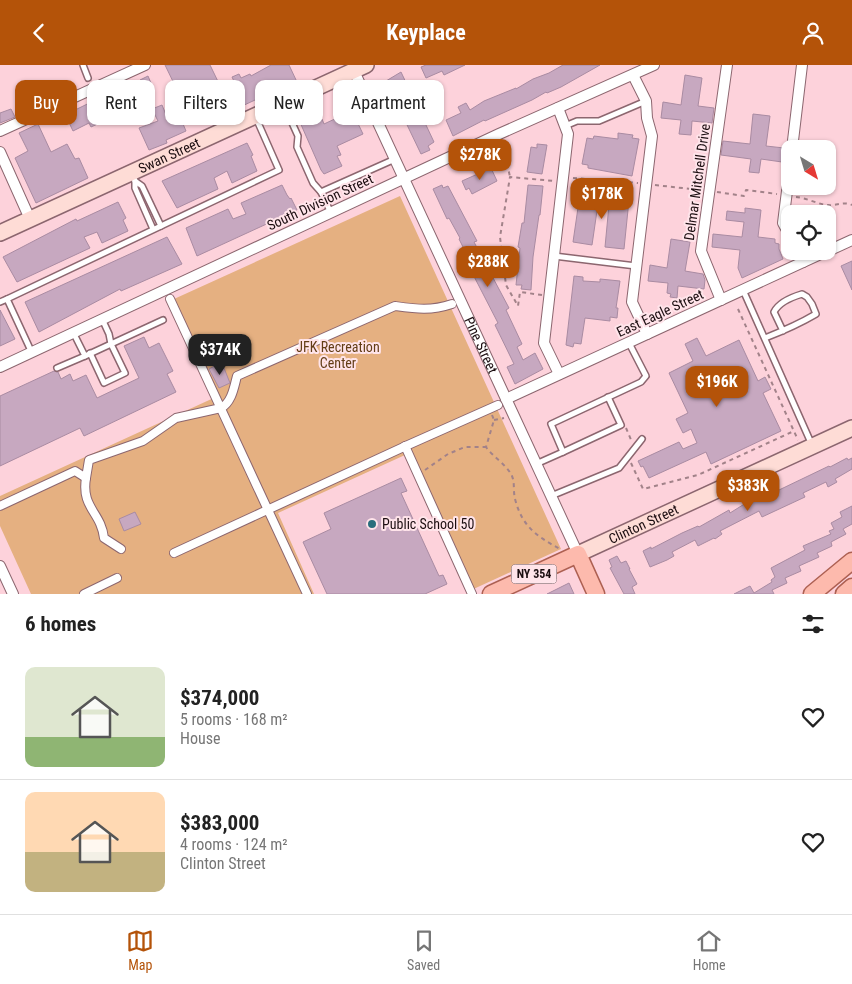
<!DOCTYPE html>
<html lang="en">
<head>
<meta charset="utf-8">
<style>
	:root { --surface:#fff; --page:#f6f6f6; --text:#222; --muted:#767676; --line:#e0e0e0; --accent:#b45309 }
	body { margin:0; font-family:"Roboto Condensed",sans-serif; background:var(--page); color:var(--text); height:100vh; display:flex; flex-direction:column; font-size:19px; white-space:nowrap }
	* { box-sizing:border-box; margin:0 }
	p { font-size:16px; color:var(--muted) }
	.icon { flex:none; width:28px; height:28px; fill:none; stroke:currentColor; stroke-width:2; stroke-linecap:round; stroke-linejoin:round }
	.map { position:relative; height:529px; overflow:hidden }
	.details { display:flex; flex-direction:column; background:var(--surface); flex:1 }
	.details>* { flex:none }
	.top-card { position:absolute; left:15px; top:15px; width:500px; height:45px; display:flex; gap:10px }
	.needle { width:32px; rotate:142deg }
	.tools { position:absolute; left:781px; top:75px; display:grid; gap:10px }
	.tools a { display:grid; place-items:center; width:55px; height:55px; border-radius:10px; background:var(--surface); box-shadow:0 1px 4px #0004; font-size:25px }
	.price { position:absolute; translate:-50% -42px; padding:0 11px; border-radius:10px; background:var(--accent); color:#fff; font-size:16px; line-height:32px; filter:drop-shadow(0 1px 2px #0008) }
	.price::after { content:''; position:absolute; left:50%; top:30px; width:15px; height:11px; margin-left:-8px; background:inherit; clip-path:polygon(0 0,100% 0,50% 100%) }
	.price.on { background:#222; color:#fff }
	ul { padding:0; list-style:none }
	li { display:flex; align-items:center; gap:15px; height:125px; padding:0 25px }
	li+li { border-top:1px solid var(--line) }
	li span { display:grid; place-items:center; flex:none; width:140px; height:100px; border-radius:10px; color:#555 }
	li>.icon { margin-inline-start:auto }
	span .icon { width:60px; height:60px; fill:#fffc; stroke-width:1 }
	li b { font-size:21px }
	h2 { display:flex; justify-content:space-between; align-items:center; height:60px; padding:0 25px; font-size:21px }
	.pill { padding:0 18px; border-radius:10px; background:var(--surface); box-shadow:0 1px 4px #0004; font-size:18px; line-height:45px }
	.pill.on { background:var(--accent); color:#fff }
	header { display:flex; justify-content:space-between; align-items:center; height:65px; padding:0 25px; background:var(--accent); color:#fff; font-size:22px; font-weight:700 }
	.menu { display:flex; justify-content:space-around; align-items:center; height:70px; border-top:1px solid var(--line); background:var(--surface); font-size:14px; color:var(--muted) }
	.menu a { display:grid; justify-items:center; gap:2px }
	.menu .on { color:var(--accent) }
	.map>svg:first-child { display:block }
</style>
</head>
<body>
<header><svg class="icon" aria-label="back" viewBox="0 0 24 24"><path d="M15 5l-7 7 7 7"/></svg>Keyplace<svg class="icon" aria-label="person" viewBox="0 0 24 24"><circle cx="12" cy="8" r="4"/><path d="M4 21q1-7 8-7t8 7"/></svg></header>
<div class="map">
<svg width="852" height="529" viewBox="0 0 852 529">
	<rect width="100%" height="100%" fill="#fdd2db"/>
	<path fill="#e5b081" d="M 400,131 L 561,484 L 467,527 L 405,390 L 278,448 L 314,529 L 31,529 L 0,461 L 0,431 L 218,331 L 174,234 Z"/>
	<g fill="#c7a8c0" stroke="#a98ba2">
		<path d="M 165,0 L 210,0 L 226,33 L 239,27 L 232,12 L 239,9 L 241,13 L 250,9 L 251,11 L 271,0 L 289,0 L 297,17 L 290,21 L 289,19 L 276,25 L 277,27 L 269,31 L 268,29 L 212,55 L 203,37 L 215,32 L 209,20 L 181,33 Z"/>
		<path d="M 426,0 L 465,0 L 444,10 L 442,6 L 426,13 L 421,2 Z"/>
		<path d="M 563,0 L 600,0 L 561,22 L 547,28 L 546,27 L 532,35 L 485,56 L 484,55 L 453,71 L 446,55 L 461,48 L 458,42 L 466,38 L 470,45 L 484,36 L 516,23 L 516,24 L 533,14 L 549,8 Z"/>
		<path d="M 401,7 L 434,77 L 428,81 L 430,85 L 421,89 L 386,16 Z"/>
		<path d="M 685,10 L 702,13 L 698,41 L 714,43 L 712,58 L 692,56 L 691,70 L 679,69 L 681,55 L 661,53 L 663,37 L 681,40 Z"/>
		<path d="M 148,11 L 154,25 L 146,29 L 140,15 Z"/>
		<path d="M 120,23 L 130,44 L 91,62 L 89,58 L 73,66 L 64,47 L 72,44 L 73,46 Z"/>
		<path d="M 162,40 L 167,52 L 178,47 L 186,66 L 166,75 L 167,78 L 149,85 L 139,63 L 158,56 L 152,44 Z"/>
		<path d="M 11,44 L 15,52 L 0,58 L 0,48 Z"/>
		<path d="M 352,46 L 363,69 L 337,81 L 341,90 L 337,91 L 342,101 L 324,109 L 321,105 L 299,55 L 315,48 L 318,56 L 322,54 L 324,59 Z"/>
		<path d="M 753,49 L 770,51 L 766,81 L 784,83 L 782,97 L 761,94 L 759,108 L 749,107 L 751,94 L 721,90 L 723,76 L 750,79 Z"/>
		<path d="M 38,59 L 51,87 L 67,79 L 75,94 L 79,93 L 88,113 L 36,138 L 15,93 L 28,86 L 19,68 Z"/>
		<path d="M 618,68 L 633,70 L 632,73 L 639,74 L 632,111 L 588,103 L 588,100 L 582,99 L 587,73 L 593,74 L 594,71 L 618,74 Z"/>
		<path d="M 247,78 L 253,90 L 251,91 L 257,106 L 232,118 L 227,106 L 214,113 L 218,124 L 177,143 L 162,116 Z"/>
		<path d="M 537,79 L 547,80 L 542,109 L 527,107 L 531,82 L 537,83 Z"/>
		<path d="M 491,103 L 497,116 L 472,129 L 469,123 L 466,125 L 462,116 Z"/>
		<path d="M 282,120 L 287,130 L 290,134 L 291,133 L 297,145 L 197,191 L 186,163 L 228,144 L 233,154 L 246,149 L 241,138 Z"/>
		<path d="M 442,120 L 443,123 L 448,121 L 477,176 L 474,177 L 509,243 L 506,245 L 522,279 L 517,282 L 523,295 L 535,288 L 543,304 L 515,319 L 507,302 L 514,299 L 495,260 L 498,258 L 464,192 L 467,190 L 459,174 L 460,173 L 449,153 L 447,154 L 433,124 Z"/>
		<path d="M 528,120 L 543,121 L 540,150 L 539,150 L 533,192 L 531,225 L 521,224 L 522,220 L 516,220 L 520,183 L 518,182 L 522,158 L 524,158 Z"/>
		<path d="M 580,129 L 629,135 L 624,184 L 605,182 L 609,140 L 598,139 L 592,180 L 573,177 Z"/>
		<path d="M 118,137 L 126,153 L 123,155 L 128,166 L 102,178 L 97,167 L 84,172 L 90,183 L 17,217 L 3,192 L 76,154 L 77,156 Z"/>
		<path d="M 745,143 L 761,145 L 758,172 L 775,174 L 775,178 L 779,179 L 779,184 L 783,194 L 742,213 L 738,203 L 740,185 L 712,182 L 713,169 L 742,172 L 744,157 L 726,155 L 727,146 L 745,148 Z"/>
		<path d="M 167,172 L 182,199 L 121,226 L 120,224 L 39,267 L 25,237 Z"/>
		<path d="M 671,174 L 690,177 L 685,206 L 703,209 L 705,215 L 704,224 L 678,221 L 677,233 L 670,232 L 671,229 L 667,228 L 668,218 L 648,216 L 650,200 L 667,203 Z"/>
		<path d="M 852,196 L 852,225 L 841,201 Z"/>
		<path d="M 574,211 L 583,212 L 583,216 L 600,217 L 600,214 L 620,216 L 616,243 L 618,243 L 617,253 L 610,252 L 610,256 L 585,253 L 581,279 L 574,278 L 573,282 L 566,280 Z"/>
		<path d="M 0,245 L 15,274 L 0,281 Z"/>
		<path d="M 144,272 L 149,283 L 159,278 L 173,306 L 167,309 L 176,327 L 84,371 L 80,363 L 0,401 L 0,331 L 54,306 L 58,307 L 61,314 L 70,309 L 73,316 L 86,310 L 97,333 L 139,313 L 124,281 Z"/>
		<path d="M 697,273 L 706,291 L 739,275 L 758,316 L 765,312 L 771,324 L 763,328 L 781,366 L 711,399 L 706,387 L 649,413 L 643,401 L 641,402 L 638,396 L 679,377 L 683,384 L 697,378 L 691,364 L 683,368 L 676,354 L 688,348 L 669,308 L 693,296 L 685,279 Z"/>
		<path d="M 220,298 L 223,304 L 224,303 L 230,318 L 219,323 L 209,304 Z"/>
		<path d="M 847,393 L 848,395 L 852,393 L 852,404 L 835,414 L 837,417 L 828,422 L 826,417 L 803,428 L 805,432 L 762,452 L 759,446 L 720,466 L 722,469 L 715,474 L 714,473 L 698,481 L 695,475 L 672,487 L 674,491 L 667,495 L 650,502 L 643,486 L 651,482 L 651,484 L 682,468 L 698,461 L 699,462 L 729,445 L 730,448 L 746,438 L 778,424 L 779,425 L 829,401 L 830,402 Z"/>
		<path d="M 401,413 L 407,426 L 401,428 L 439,511 L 443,510 L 447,519 L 425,529 L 327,529 L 303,477 L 331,464 L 324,448 Z"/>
		<path d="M 852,441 L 852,459 L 843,464 L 846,469 L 831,477 L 832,481 L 817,488 L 819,492 L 799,501 L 801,506 L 785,513 L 787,518 L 772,525 L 774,529 L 734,529 L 750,521 L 754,528 L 772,517 L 771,515 L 775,512 L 771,503 L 805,485 L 803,481 L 831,469 L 829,466 L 834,464 L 831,458 L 842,452 L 840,447 Z"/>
		<path d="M 135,447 L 141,459 L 124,466 L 119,454 Z"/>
		<path d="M 617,491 L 621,498 L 626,496 L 630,504 L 629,504 L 637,519 L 632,522 L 635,529 L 624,529 L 610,503 L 612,502 L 609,495 Z"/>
		<path d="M 569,518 L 574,529 L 547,529 Z"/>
	</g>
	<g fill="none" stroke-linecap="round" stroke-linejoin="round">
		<g stroke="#8c666f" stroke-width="8">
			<g id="service">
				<path d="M 83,0 L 88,13"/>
				<path d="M 284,40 L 298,71 L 297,82 L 313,118 L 321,127 L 395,94"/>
				<path d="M 565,61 L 577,56 L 599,56 L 646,36"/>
				<path d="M 133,110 L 135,116 L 135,123 L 153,164"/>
				<path d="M 135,116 L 142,121 L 161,161"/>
				<path d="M 321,127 L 331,148"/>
				<path d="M 554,191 L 636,201"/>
				<path d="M 743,225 L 812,380"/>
				<path d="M 0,237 L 7,234"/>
				<path d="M 765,273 C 783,266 799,259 816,249 L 812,239 L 807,232 L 802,229 C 792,232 779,237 774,247 L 783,266"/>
				<path d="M 32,288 L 7,234 L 279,105 L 256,53"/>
				<path d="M 90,288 L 104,318 L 125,308 L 111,279 L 109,269 L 103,256"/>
				<path d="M 85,291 L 163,255"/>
				<path d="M 57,303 L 85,291 L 74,269"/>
				<path d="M 563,387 L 621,360 L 608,332"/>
				<path d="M 536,399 L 563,387 L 551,359 L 641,317 L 646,311 L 629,278"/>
				<path d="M 551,431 L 619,403 L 642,374"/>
			</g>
		</g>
		<g stroke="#8c666f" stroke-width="10">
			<g id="pedestrian">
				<path d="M 170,234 L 307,529"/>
				<path d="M 405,381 L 472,529"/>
				<path d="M 86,413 C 81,443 101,447 104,473 L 121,484"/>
				<path d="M 0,441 L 75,406 L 86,413 L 89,395 L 143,376 L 176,353 L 221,343 C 232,337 234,322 237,311 L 395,241 C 417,244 431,246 452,239"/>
				<path d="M 174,488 L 408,380 L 498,340"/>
				<path d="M 84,529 L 117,513"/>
			</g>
		</g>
		<g stroke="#8c666f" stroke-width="12">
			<g id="minor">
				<path id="s1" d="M 354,6 L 578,489"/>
				<path d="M 633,10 L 646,36 L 647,53 L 652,71 L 632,237 L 647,269"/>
				<path d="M 558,43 L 568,69 L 544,278 L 559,309"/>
				<path d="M 0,66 L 145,0"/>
				<path d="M 792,84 L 802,0"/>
				<path d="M 0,87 L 30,154"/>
				<path d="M 790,102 L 783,158 L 790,171"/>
				<path d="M 798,186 L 803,197"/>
				<path d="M 828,186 L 852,175"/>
				<path d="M 721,235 L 701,186 L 727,0"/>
				<path d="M 0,302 L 499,69 L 654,0"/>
				<path d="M 506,334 L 827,186"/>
				<path d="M 0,501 L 13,529"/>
			</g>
		</g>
		<g stroke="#8c666f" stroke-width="18">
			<g id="secondary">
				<path id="s2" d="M 0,168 L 366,0"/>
				<path id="s3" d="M 578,489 L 852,363"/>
			</g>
		</g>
		<g stroke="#ad6052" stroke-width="19">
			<g id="primary">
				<path d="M 491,529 L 578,489 L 596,529"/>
				<path d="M 812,529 L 852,496"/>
				<path d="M 844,529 L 852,522"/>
			</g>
		</g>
		<g stroke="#a28289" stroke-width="2" stroke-dasharray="4 4" stroke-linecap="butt">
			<path d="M 504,83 L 510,112"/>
			<path d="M 573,113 L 638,118"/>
			<path d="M 655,120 L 700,125"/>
			<path d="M 717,127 L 744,131 L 746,125 L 777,129"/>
			<path d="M 796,132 C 807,133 820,140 828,140 C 836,141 844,136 852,140"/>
			<path d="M 542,230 L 520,227 L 518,241 L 506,220 L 500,172 L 510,112 L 554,116"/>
			<path d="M 738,244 L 798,375"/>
			<path d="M 492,350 L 494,355 L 486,382 C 493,392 507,400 512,411 C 515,418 513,426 515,434 C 522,461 536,471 560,484"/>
			<path d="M 494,355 L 504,353"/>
			<path d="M 626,363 L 632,377"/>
			<path d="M 631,398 L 643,424 L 698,410 L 794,366"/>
			<path d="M 425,405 L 448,389 L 465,382 L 486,382"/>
		</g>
		<use href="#service" stroke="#fff" stroke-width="5"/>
		<use href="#pedestrian" stroke="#fff" stroke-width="8"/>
		<use href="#minor" stroke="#fff" stroke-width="10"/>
		<use href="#secondary" stroke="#fedcd6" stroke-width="15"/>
		<use href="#primary" stroke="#fdbaad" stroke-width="16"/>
	</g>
	<circle fill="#296e7d" stroke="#ffe4ea" stroke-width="2" cx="372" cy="459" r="5"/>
	<g text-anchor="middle" stroke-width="4" stroke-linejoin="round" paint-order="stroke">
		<rect fill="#ffe4ea" stroke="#5f4e51" stroke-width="1" x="511.5" y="499.5" width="45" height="19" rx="4"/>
		<g font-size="12" font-weight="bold" fill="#1b0d10">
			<text x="534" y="513">NY 354</text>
		</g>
		<g font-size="14" fill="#1b0d10" stroke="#ffe4ea">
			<text dy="5" stroke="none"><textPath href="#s2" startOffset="186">Swan Street</textPath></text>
			<text transform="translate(697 117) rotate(-82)" y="5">Delmar Mitchell Drive</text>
			<text transform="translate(320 137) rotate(-25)" y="5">South Division Street</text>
			<text transform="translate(660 248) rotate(-25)" y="5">East Eagle Street</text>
			<text dy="5" stroke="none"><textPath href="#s1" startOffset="302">Pine Street</textPath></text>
			<text dy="5" stroke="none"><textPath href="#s3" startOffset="72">Clinton Street</textPath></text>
		</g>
		<g font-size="14" fill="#633d16" stroke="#ffe4ea">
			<text x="338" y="287">JFK Recreation<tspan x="338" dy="16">Center</tspan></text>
		</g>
		<g font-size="14" fill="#1b0d10" stroke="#ffe4ea" text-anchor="start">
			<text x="382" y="464">Public School 50</text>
		</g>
	</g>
</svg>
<div class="tools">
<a><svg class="needle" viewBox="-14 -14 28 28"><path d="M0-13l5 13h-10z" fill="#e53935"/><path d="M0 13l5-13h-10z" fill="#767676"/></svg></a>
<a><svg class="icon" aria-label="locate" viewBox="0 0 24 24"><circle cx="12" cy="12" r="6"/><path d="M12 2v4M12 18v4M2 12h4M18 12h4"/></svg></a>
</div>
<b class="price" style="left:480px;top:116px">$278K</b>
<b class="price" style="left:602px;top:155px">$178K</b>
<b class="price" style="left:488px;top:223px">$288K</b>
<b class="price on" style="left:220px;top:311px">$374K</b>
<b class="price" style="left:717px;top:343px">$196K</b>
<b class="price" style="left:748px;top:447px">$383K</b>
<div class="top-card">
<a class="pill on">Buy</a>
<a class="pill">Rent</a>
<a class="pill">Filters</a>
<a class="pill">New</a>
<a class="pill">Apartment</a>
</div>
</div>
<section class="details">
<h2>6 homes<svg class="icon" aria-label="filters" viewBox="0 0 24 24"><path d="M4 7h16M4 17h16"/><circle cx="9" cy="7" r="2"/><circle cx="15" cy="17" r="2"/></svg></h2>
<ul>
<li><span style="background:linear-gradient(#dfe7d0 70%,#8fb573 0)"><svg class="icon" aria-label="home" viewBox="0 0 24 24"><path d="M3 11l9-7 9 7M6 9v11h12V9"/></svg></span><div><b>$374,000</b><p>5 rooms · 168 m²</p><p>House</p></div><svg class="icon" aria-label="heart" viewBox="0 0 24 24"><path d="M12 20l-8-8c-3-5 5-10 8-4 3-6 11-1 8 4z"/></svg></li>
<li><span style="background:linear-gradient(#ffd9b3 60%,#c2b280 0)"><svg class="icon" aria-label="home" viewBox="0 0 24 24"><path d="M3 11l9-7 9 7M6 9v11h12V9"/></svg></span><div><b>$383,000</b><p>4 rooms · 124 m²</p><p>Clinton Street</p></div><svg class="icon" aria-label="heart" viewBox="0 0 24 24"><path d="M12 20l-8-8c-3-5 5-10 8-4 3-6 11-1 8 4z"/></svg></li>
</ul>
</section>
<nav class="menu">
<a class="on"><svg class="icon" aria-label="map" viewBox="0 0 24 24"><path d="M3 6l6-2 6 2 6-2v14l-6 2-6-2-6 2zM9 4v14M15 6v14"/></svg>Map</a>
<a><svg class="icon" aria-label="saved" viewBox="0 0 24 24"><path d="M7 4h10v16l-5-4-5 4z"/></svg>Saved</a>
<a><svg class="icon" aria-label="home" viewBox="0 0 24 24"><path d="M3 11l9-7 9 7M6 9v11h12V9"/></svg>Home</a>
</nav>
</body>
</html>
